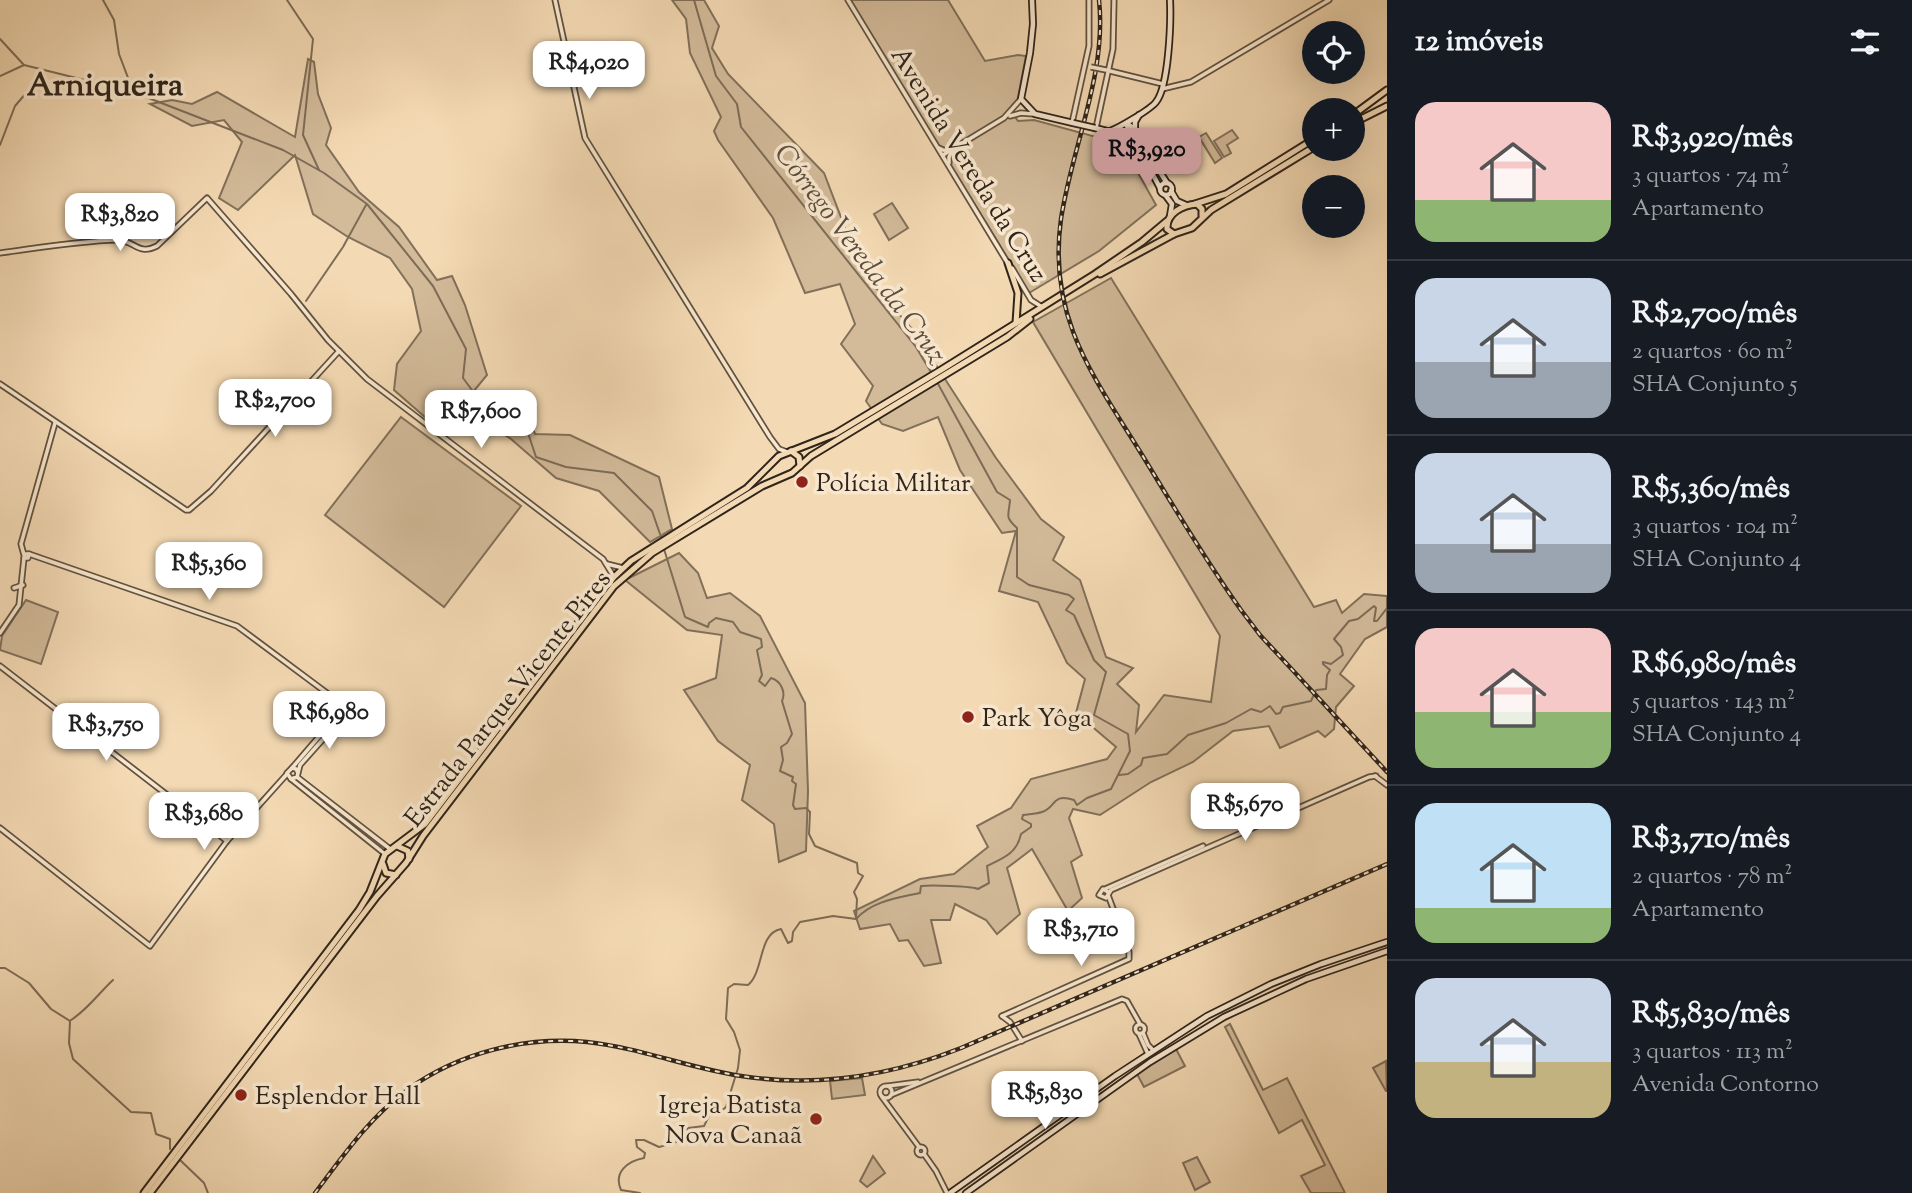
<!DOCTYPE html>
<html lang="pt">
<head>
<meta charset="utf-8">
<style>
	:root { --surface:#171b24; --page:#242831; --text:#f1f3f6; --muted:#9ea1a6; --line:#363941; --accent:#c59692 }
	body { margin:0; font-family:"Sorts Mill Goudy",serif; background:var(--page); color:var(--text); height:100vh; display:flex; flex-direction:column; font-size:26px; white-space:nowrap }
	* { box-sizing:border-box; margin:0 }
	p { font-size:23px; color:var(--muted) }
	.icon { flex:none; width:38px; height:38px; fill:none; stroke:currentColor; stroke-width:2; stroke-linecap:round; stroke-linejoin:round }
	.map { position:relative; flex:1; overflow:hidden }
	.panel { display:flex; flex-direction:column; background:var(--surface); width:525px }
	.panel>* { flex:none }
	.fabs { position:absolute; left:1302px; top:21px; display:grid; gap:14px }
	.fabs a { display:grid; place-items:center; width:63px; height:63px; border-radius:50%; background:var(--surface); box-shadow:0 7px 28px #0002; font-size:35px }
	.price { position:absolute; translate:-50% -60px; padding:0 16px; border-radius:14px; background:#fff; color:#222; font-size:23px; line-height:46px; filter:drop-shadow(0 2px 4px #0008) }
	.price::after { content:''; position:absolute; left:50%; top:42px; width:21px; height:16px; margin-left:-10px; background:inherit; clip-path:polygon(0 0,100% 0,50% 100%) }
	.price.active { background:var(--accent); color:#111 }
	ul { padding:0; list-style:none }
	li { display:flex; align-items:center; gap:21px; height:175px; padding:0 28px }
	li+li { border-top:2px solid var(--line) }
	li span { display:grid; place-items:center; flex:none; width:196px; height:140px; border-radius:21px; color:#555 }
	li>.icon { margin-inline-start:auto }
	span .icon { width:84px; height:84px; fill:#fffc; stroke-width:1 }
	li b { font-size:30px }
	h2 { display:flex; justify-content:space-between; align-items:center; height:84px; padding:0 28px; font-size:30px }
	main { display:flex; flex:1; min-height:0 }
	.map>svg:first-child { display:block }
</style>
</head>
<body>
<main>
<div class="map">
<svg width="1387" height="1193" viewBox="0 0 1387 1193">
	<rect width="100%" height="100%" fill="#f4dab4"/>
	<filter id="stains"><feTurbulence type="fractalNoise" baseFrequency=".00286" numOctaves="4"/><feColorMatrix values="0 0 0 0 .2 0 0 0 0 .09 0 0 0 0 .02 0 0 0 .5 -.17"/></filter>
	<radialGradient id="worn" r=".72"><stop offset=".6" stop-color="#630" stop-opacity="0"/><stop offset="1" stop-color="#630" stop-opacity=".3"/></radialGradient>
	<g fill="#d3bb9a" stroke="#81705a" stroke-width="2">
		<path d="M 672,0 L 704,0 L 719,26 L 712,48 L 728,74 L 824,173 L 862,272 L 914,331 L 996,458 L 1041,519 L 1064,537 L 1053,560 L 1080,580 L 1106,657 L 1133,668 L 1117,684 L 1139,705 L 1136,732 L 1164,695 L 1211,702 L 1220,636 L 1033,322 L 1111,278 L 1314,607 L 1336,600 L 1342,613 L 1364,594 L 1387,596 L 1387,627 L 1365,639 L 1340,674 L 1354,686 L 1336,707 L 1334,729 L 1325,737 L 1318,731 L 1280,748 L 1269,726 L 1233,731 L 1193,762 L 1151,782 L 1100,815 L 1073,809 L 1069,818 L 1082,855 L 1071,862 L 1082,898 L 1068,911 L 1032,849 L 1007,868 L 1020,914 L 997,934 L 986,920 L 955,904 L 950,920 L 931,920 L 941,963 L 924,966 L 908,940 L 899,941 L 890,924 L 860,929 L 854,911 L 920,879 L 954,874 L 988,847 L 977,826 L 1011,808 L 1031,779 L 1107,759 L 1116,747 L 1076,713 L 1085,679 L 1067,663 L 1038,602 L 999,591 L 1016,531 L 1002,533 L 960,470 L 938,417 L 903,431 L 882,424 L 866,401 L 873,386 L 841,344 L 855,324 L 840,284 L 805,293 L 773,218 L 718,140 L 714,131 L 721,117 L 690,53 L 686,19 Z"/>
		<path d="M 849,0 L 948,0 L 985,61 L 1018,55 L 1026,56 L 1017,103 L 1011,111 L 1018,121 L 1034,120 L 1122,144 L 1156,205 L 1099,251 L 1029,293 Z"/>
		<path d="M 308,59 L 314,62 L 318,94 L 331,128 L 326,145 L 359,192 L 399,227 L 437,280 L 452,276 L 465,305 L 487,375 L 441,431 L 394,390 L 397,364 L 421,331 L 412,289 L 390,258 L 348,237 L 313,214 L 295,155 L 238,210 L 219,198 L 242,142 L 224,120 L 192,126 L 150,104 L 172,100 L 192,104 L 217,92 L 295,137 Z"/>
		<path d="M 1232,130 L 1238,138 L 1227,145 L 1231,153 L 1224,157 L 1214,141 Z"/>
		<path d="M 1206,133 L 1222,158 L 1215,163 L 1199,137 Z"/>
		<path d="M 892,203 L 908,228 L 889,240 L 874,214 Z"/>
		<path d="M 489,399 L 508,416 L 526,412 L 535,434 L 570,435 L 659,477 L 672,529 L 650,542 L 599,491 L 556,478 L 511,439 L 482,420 Z"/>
		<path d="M 401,417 L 521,506 L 444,607 L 325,515 Z"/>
		<path d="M 679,553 L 698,573 L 707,598 L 730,593 L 760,616 L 805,703 L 808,791 L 806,851 L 779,862 L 774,824 L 742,800 L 750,765 L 718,741 L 684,690 L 716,678 L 722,635 L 687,630 L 625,580 Z"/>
		<path d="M 26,600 L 58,612 L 41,664 L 0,650 L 2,636 Z"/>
		<path d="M 1230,1024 L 1263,1090 L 1287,1078 L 1345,1193 L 1311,1193 L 1301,1176 L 1325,1165 L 1302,1120 L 1279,1133 L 1225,1027 Z"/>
		<path d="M 1176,1049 L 1185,1066 L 1144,1087 L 1137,1074 Z"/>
		<path d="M 1386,1061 L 1387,1091 L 1386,1091 L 1373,1068 Z"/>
		<path d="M 862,1078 L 865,1095 L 832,1099 L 830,1081 Z"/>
		<path d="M 873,1156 L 885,1173 L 867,1187 L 860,1181 Z"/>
		<path d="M 1197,1157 L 1210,1182 L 1195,1190 L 1183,1163 Z"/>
	</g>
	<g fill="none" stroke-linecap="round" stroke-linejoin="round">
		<g stroke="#7d6c57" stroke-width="2">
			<path d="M 103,0 L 114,20 L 119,54 L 133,91"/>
			<path d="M 287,0 L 313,39 L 303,135 L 319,170"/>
			<path d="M 694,0 L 716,76 L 737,104 L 741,127 L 916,347 L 932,374"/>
			<path d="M 0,39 L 24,65 L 133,92 L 283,150 L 324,173 L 367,204 L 433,286 L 466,349 L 463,378 L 498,425 L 522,415 L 536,457 L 566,467 L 614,473 L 652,511 L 660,534"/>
			<path d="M 0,76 L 24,65"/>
			<path d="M 0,145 L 15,106 L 44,72"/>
			<path d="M 306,301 L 343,247 L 366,205"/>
			<path d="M 661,537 L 661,538"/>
			<path d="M 664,549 L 685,617 L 708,627 L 709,623 L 716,618 L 733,622 L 740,632 L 761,639 L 762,647 L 757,650 L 762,675 L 759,681 L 765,686 L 771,678 C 781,681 786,692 782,701 L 792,734 L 787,743 L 781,747 L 783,760 L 780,771 L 793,777 L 792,781 L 796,784 L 793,805 L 795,809 L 806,808 L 810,812 L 809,834 L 815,846 L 857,863 L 858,873 L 863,876 L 854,892 L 857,899 L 856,918"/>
			<path d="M 1119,775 L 1128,774 L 1141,765 L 1143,758 L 1167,754 L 1188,735 L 1226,723 L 1251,709 L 1261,712 L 1270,706 L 1276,714 L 1280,713 L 1283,707 L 1311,701 L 1316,690 L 1326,689 L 1327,675 L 1330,670 L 1323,664 L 1323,662 L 1331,664 L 1343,655 L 1341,647 L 1334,639 L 1349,621 L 1358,619 L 1374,606 L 1376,608 L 1374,621 L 1377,621 L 1387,608"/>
			<path d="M 0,968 L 5,968 L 29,983 L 51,1009 L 70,1021 L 69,1043 L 73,1059 L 131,1112 L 151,1113 L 156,1134 L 170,1139 L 170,1149"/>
			<path d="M 71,1020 C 87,1010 99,993 113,980"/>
			<path d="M 179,1159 L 204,1183 L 208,1193"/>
			<path d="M 640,1193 L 621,1190 C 613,1172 628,1161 644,1158 L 645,1153 L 637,1147 L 636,1140 L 644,1140 L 659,1147 C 676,1142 680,1144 688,1128 L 704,1126 L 710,1114 L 720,1112 L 726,1107 L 738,1068 L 740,1050 L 734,1032 L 726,1019 L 728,988 L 734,984 L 748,985 C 764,972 758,933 781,929 L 788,943 L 792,941 L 793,932 L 800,922 L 833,916 L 856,919 C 872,901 897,898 920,893 L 921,886 C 930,885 972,886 978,889 L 989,883 L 987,866 C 1004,858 1017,853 1021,834 L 1031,827 L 1031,824 L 1022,819 L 1023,815 C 1029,814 1036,814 1042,812 C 1057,807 1051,793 1074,800 L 1077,805 L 1087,798 L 1111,789 L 1130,751 L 1128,734 L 1094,715 L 1106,672 L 1094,660 L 1074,615 L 1066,610 L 1074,599 L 1069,595 L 1029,585 L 1017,577 L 1017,528 C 1004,516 1009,516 1010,500 L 997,492 L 937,382"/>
		</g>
		<g stroke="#605240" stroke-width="7">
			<g id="tertiary">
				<path d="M 555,0 L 585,138 L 770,437 L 779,449 L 787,452"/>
				<path d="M 848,0 L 1007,262"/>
				<path d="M 1110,71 L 1163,84"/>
				<path d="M 1162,89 L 1191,82 L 1329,0"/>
				<path d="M 1010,116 L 1021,113 L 1033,114"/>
				<path d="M 1072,123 L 1089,46 L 1089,0"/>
				<path d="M 1096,128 L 1113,49 L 1114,0"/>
				<path d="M 939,148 L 943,150 L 952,151 L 949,157 L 949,163"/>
				<path d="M 943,155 L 1004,118 L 1021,99"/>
				<path d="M 0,253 C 38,248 78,241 116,240 C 134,239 137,256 157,246 L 207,198 L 291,294 L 328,340 L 367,379 L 603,559 L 614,577"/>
				<path d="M 1012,268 L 1031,300 L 1042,307"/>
				<path d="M 0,384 L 186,510 L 189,510 L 211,491 L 339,351"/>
				<path d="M 25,554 L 29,554 L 28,558 L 24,558 Z"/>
				<path d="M 29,554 L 237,626 L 339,702 L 343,712 L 342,718 L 300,765 L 297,777 L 291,779 L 287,773 L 292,768 L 296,769 L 298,773"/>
				<path d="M 24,555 L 21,544 L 55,423"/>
				<path d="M 607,564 L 623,568"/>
				<path d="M 14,588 L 23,585"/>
				<path d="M 0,633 L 19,605 L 24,558"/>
				<path d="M 0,666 L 227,841"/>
				<path d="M 292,768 L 341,711"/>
				<path d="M 1375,776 L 1387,785"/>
				<path d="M 297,777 L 390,849"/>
				<path d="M 291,779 L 385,854"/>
				<path d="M 0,828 L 150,946 L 227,841 L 287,774"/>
				<path d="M 1105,889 L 1203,846"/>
				<path d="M 1108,892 L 1103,889 L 1099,895 L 1106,898 L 1111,890 L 1369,777 L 1376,776"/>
				<path d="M 1002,1016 L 1129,959 L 1129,952 L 1108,895"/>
				<path d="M 1002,1016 L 1010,1022 L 1022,1041"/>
				<circle cx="1140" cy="1029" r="4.5"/>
				<path d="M 1143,1033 L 1148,1045 L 1153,1050"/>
				<path d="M 1139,1034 L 1148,1054"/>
				<path d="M 888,1086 L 918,1082"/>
				<circle cx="886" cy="1092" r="6"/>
				<path d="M 891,1095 L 1122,999 L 1127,1001 L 1140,1024"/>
				<path d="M 882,1097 L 919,1147"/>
				<circle cx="921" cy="1151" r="4"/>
				<path d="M 924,1154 L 936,1171 L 947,1193"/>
			</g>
		</g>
		<g stroke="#2f241a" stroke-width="8">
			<g id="secondary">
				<path d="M 1032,0 L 1033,24 L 1030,53 L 1021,99 L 1035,114 L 1073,123"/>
				<path d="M 1139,115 L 1135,122 L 1135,133 L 1167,183"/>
				<path d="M 1095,128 L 1107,131 L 1130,132"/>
				<path d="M 1134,129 L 1129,125 L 1127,126 L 1160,188"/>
				<path d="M 1110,131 C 1119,128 1151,109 1156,102 C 1169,86 1171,22 1170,0"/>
				<circle cx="1166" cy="189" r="6"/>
				<path d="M 1171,191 L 1177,201 L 1186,205"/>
				<path d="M 1166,196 L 1172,204 L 1170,216"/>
				<path d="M 950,1193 L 1115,1076 L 1207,1016 L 1271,984 L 1321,964 L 1387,942"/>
				<path d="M 966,1193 L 1150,1062 L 1224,1017 L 1306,979 L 1387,951"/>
			</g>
		</g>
		<g stroke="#2f241a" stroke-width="9">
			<g id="primary">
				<path d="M 1353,115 L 1387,90"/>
				<path d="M 1353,123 L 1387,106"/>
				<path d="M 1195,204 L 1226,194 L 1314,139"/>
				<path d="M 1202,216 L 1202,209 L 1197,204 C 1183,205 1166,213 1167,229 L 1174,234 L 1192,228 L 1211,210 L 1314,147"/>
				<path d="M 1008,263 L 1018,293 L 1016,323"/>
				<path d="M 1100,274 L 1174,234"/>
				<path d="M 791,451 L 799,457 L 800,466"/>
				<path d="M 397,846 L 408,851 L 409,859"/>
				<path d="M 383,864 L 386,873 L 396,875"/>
				<path d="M 144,1193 L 359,910 L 370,892 L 385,854 L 425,824 L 595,601 L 614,577 L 631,561 L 747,488 L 779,456 L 835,434 L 941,370 L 1095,274 L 1142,242 L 1167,221"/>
				<path d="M 150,1193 L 377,896 L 406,863 L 423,836 L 614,586 L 652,553 L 762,486 L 792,473 L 811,456 L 1007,337 L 1030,319"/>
			</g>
		</g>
		<use href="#tertiary" stroke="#f8e7ce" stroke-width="3.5"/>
		<use href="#secondary" stroke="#f8e7ce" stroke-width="4.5"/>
		<use href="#primary" stroke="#f4dab4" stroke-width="5"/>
		<g stroke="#2f241a" stroke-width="4.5">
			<g id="rail">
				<path d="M 1099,0 C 1107,74 1072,146 1061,219 C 1047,319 1095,378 1144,458 C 1175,509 1206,561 1241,610 L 1260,635 L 1387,772"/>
				<path d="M 315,1193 C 343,1156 369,1118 407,1090 C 458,1053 524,1036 587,1042 C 642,1048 694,1070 748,1077 C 822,1087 893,1075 961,1048 L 1387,864"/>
			</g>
		</g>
		<use href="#rail" stroke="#f8e7ce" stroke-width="2" stroke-dasharray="5" stroke-linecap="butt"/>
		<g stroke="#605240" stroke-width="7" stroke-linecap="butt">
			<path id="tertiary-bridge" d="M 1091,67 L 1106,70"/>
		</g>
		<g stroke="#2f241a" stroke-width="8" stroke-linecap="butt">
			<path id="secondary-bridge" d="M 1073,123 L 1095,128"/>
		</g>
		<use href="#tertiary-bridge" stroke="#f8e7ce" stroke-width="3.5"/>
		<use href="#secondary-bridge" stroke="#f8e7ce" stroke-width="4.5"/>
	</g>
	<g fill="#8f2418" stroke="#f8e7ce" stroke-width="2.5">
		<circle cx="802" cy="482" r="7"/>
		<circle cx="968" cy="717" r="7"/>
		<circle cx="241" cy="1095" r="7"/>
		<circle cx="816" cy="1119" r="7"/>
	</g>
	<g text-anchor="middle" stroke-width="7" stroke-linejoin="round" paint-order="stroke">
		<g font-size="26" fill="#2f241a" stroke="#f8e7ce">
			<text transform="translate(970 164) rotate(58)" y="9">Avenida Vereda da Cruz</text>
			<text transform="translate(507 698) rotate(-52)" y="9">Estrada Parque Vicente Pires</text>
		</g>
		<g font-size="26" fill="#2f241a" stroke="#f8e7ce" text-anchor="start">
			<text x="816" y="491">Polícia Militar</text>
			<text x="982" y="726">Park Yôga</text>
			<text x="255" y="1104">Esplendor Hall</text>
			<text x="802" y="1113" text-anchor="end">Igreja Batista<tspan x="802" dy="30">Nova Canaã</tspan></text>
		</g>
		<g font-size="28" font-style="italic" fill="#5c4e3e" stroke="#f8e7ce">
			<text transform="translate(862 253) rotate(53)" y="10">Córrego Vereda da Cruz</text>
		</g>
		<g font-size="33" font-weight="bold" fill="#2f241a" stroke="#f8e7ce">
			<text x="105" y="95">Arniqueira</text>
		</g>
	</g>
	<rect width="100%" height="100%" filter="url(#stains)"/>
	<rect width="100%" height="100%" fill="url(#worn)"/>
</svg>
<div class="fabs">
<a><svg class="icon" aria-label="locate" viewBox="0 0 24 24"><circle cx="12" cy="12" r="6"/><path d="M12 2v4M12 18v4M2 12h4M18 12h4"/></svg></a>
<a>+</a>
<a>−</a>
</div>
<b class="price" style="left:589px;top:101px">R$4,020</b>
<b class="price active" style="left:1147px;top:188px">R$3,920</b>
<b class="price" style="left:120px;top:253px">R$3,820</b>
<b class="price" style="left:275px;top:439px">R$2,700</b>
<b class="price" style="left:481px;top:450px">R$7,600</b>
<b class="price" style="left:209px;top:602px">R$5,360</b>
<b class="price" style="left:329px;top:751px">R$6,980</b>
<b class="price" style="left:106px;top:763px">R$3,750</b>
<b class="price" style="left:1245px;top:843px">R$5,670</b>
<b class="price" style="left:204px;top:852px">R$3,680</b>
<b class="price" style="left:1081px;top:968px">R$3,710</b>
<b class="price" style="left:1045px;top:1131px">R$5,830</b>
</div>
<section class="panel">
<h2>12 imóveis<svg class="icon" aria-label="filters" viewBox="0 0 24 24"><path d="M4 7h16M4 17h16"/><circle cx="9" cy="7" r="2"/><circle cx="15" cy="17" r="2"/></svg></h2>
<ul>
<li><span style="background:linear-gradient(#f6c9c9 70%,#8fb573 0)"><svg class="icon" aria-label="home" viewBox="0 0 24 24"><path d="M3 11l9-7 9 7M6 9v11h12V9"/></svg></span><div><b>R$3,920/mês</b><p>3 quartos · 74 m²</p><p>Apartamento</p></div></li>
<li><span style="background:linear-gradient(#c9d6e8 60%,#9aa5b1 0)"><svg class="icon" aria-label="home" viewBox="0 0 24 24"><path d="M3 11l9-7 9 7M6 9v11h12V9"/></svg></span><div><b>R$2,700/mês</b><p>2 quartos · 60 m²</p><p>SHA Conjunto 5</p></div></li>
<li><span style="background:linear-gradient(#c9d6e8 65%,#9aa5b1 0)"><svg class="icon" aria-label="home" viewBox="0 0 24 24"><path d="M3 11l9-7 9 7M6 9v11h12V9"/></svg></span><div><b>R$5,360/mês</b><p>3 quartos · 104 m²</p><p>SHA Conjunto 4</p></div></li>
<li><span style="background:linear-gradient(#f6c9c9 60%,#8fb573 0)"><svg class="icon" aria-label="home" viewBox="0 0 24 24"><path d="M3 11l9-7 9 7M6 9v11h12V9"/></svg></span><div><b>R$6,980/mês</b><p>5 quartos · 143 m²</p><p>SHA Conjunto 4</p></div></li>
<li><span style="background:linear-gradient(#bfe0f5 75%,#8fb573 0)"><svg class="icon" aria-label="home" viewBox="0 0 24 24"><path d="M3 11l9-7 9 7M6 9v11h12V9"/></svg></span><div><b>R$3,710/mês</b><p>2 quartos · 78 m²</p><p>Apartamento</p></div></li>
<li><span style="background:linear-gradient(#c9d6e8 60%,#c2b280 0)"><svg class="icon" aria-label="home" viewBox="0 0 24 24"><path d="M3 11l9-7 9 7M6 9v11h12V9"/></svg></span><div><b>R$5,830/mês</b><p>3 quartos · 113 m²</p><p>Avenida Contorno</p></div></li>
</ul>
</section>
</main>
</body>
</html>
